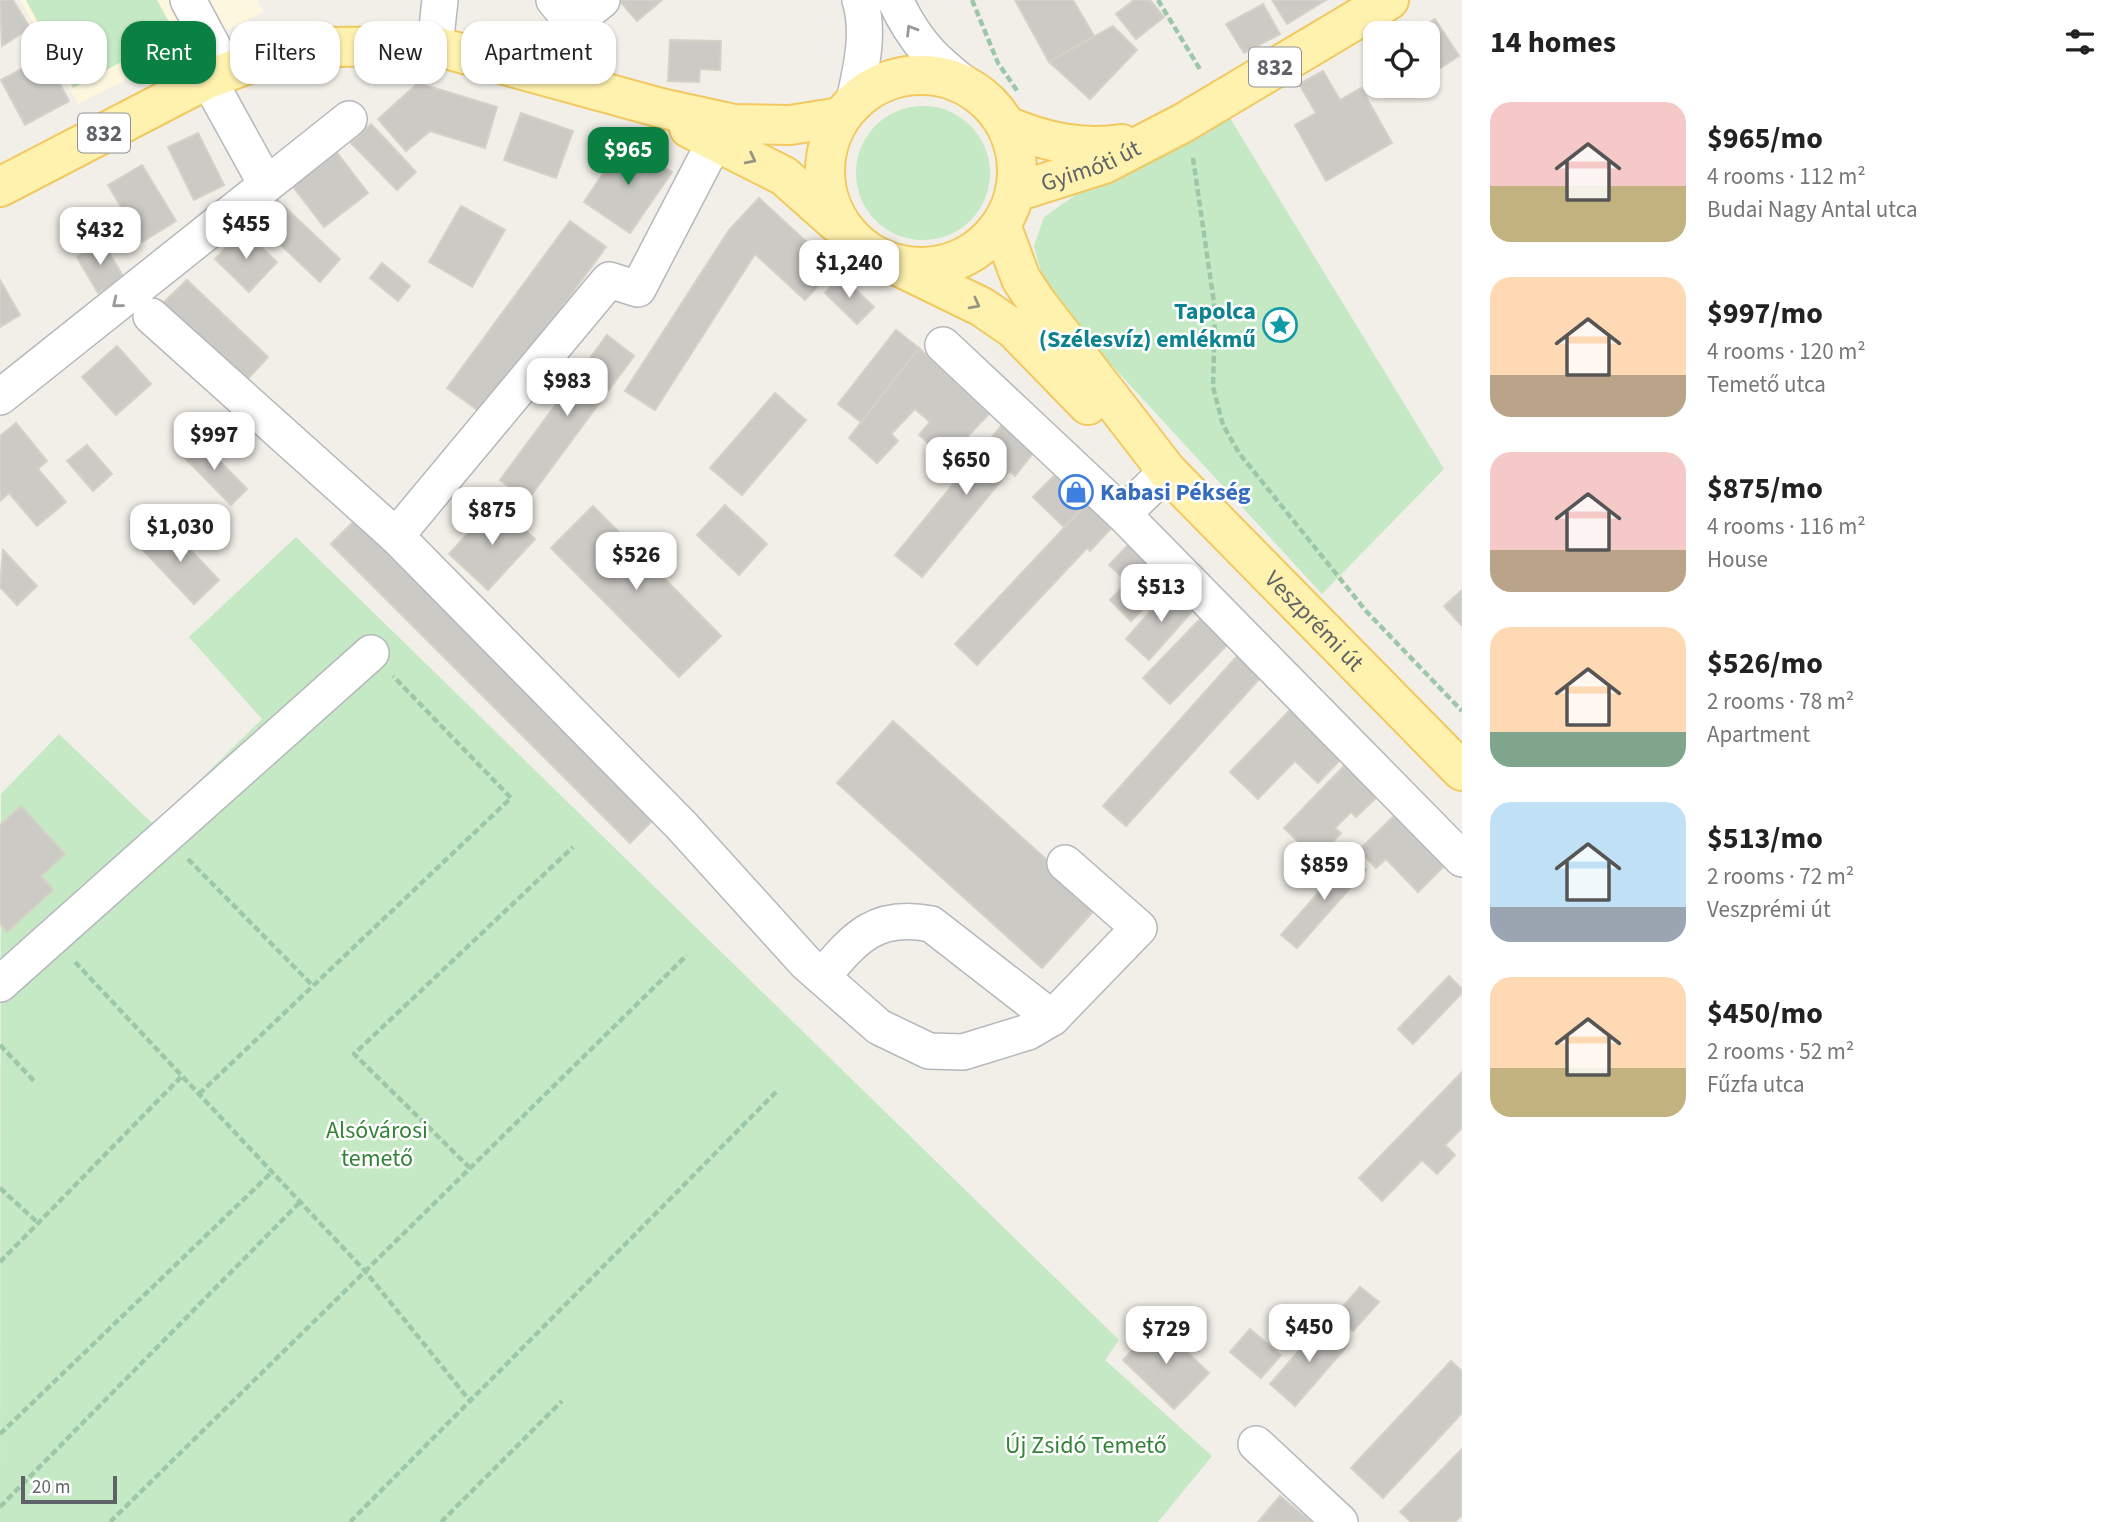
<!DOCTYPE html>
<html lang="en">
<head>
<meta charset="utf-8">
<style>
	:root { --surface:#fff; --page:#f6f6f6; --text:#222; --muted:#767676; --accent:#0b8043 }
	body { margin:0; font-family:"Source Sans 3",sans-serif; background:var(--page); color:var(--text); height:100vh; display:flex; flex-direction:column; font-size:26px; white-space:nowrap }
	* { box-sizing:border-box; margin:0 }
	p { font-size:23px; color:var(--muted) }
	.icon { flex:none; width:38px; height:38px; fill:none; stroke:currentColor; stroke-width:2; stroke-linecap:round; stroke-linejoin:round }
	.map { position:relative; flex:1; overflow:hidden }
	.panel { display:flex; flex-direction:column; background:var(--surface); width:665px }
	.panel>* { flex:none }
	.banner { position:absolute; left:21px; top:21px; width:665px; height:63px; display:flex; gap:14px }
	.tools { position:absolute; left:1363px; top:21px; display:grid; gap:14px }
	.tools a { display:grid; place-items:center; width:77px; height:77px; border-radius:14px; background:var(--surface); box-shadow:0 2px 5px #0004; font-size:35px }
	.scale { position:absolute; left:21px; bottom:18px; width:96px; box-sizing:border-box; padding-left:7px; border:4px solid #5f6368; border-top:0; font-size:19px; line-height:24px; white-space:nowrap; color:#5f6368; -webkit-text-stroke:5px #fff; paint-order:stroke }
	.price { position:absolute; translate:-50% -60px; padding:0 16px; border-radius:14px; background:#fff; color:#222; font-size:23px; line-height:46px; filter:drop-shadow(0 2px 4px #0008) }
	.price::after { content:''; position:absolute; left:50%; top:42px; width:21px; height:16px; margin-left:-10px; background:inherit; clip-path:polygon(0 0,100% 0,50% 100%) }
	.price.current { background:var(--accent); color:#fff }
	ul { padding:0; list-style:none }
	li { display:flex; align-items:center; gap:21px; height:175px; padding:0 28px }
	li span { display:grid; place-items:center; flex:none; width:196px; height:140px; border-radius:21px; color:#555 }
	li>.icon { margin-inline-start:auto }
	span .icon { width:84px; height:84px; fill:#fffc; stroke-width:1 }
	li b { font-size:30px }
	h2 { display:flex; justify-content:space-between; align-items:center; height:84px; padding:0 28px; font-size:30px }
	.pill { padding:0 24px; border-radius:21px; background:var(--surface); box-shadow:0 2px 5px #0004; font-size:24px; line-height:63px }
	.pill.current { background:var(--accent); color:#fff }
	main { display:flex; flex:1; min-height:0 }
	.map>svg:first-child { display:block }
</style>
</head>
<body>
<main>
<div class="map">
<svg width="1462" height="1522" viewBox="0 0 1462 1522">
	<rect width="100%" height="100%" fill="#f1efe8"/>
	<path fill="#fef7e0" d="M 20,0 L 257,0 L 263,12 L 78,104 Z"/>
	<g fill="#c5e8c5">
		<path d="M 26,0 L 157,0 L 175,33 L 73,88 Z"/>
		<circle cx="923" cy="173" r="67"/>
		<path d="M 1225,110 L 1444,469 L 1322,594 L 1106,359 L 1054,295 L 1041,272 L 1034,246 L 1044,217 L 1074,196 Z"/>
		<path d="M 296,537 L 1119,1340 L 1105,1360 L 1212,1456 L 1158,1522 L 0,1522 L 1,794 L 59,734 L 154,825 L 262,719 L 189,637 Z"/>
	</g>
	<g fill="#cccac5" stroke="#d6d1c6" stroke-width="2">
		<path d="M 0,0 L 13,0 L 30,28 L 2,46 Z"/>
		<path d="M 619,0 L 662,0 L 637,21 Z"/>
		<path d="M 1015,0 L 1073,0 L 1094,36 L 1049,62 Z"/>
		<path d="M 1134,0 L 1150,0 L 1164,17 L 1136,39 L 1116,14 Z"/>
		<path d="M 1272,0 L 1326,0 L 1287,24 Z"/>
		<path d="M 1263,4 L 1280,34 L 1244,53 L 1226,24 Z"/>
		<path d="M 1435,19 L 1459,56 L 1428,76 L 1428,33 L 1413,33 Z"/>
		<path d="M 1113,26 L 1137,50 L 1090,99 L 1049,62 Z"/>
		<path d="M 670,40 L 721,41 L 720,70 L 700,69 L 699,82 L 668,81 Z"/>
		<path d="M 45,56 L 69,101 L 25,125 L 1,80 Z"/>
		<path d="M 1323,71 L 1340,100 L 1361,88 L 1392,143 L 1326,181 L 1295,125 L 1316,113 L 1299,84 Z"/>
		<path d="M 418,83 L 497,107 L 485,148 L 430,131 L 406,151 L 378,119 Z"/>
		<path d="M 1390,86 L 1414,86 L 1397,97 Z"/>
		<path d="M 521,113 L 573,131 L 556,178 L 504,160 Z"/>
		<path d="M 371,124 L 416,172 L 397,190 L 351,143 Z"/>
		<path d="M 198,133 L 224,185 L 194,200 L 168,147 Z"/>
		<path d="M 625,141 L 672,172 L 630,233 L 584,202 Z"/>
		<path d="M 335,150 L 368,193 L 324,227 L 291,184 Z"/>
		<path d="M 142,165 L 176,221 L 142,242 L 108,185 Z"/>
		<path d="M 274,197 L 340,259 L 320,282 L 253,219 Z"/>
		<path d="M 759,198 L 835,268 L 805,300 L 755,254 L 655,410 L 625,391 L 729,230 Z"/>
		<path d="M 461,206 L 505,230 L 472,287 L 429,262 Z"/>
		<path d="M 570,221 L 606,247 L 483,414 L 447,388 Z"/>
		<path d="M 243,230 L 277,262 L 249,292 L 215,259 Z"/>
		<path d="M 103,242 L 124,278 L 98,293 L 77,257 Z"/>
		<path d="M 382,263 L 410,286 L 398,301 L 370,278 Z"/>
		<path d="M 841,276 L 874,307 L 857,324 L 825,293 Z"/>
		<path d="M 0,280 L 20,315 L 0,327 Z"/>
		<path d="M 187,280 L 268,357 L 244,383 L 162,304 Z"/>
		<path d="M 896,330 L 919,348 L 861,422 L 838,404 Z"/>
		<path d="M 607,335 L 634,356 L 527,501 L 500,480 Z"/>
		<path d="M 117,346 L 151,384 L 116,415 L 82,377 Z"/>
		<path d="M 919,348 L 989,414 L 946,459 L 919,435 L 930,422 L 915,409 L 891,434 L 898,441 L 877,463 L 849,438 Z"/>
		<path d="M 775,393 L 806,420 L 742,495 L 710,468 Z"/>
		<path d="M 1006,420 L 1038,447 L 1015,476 L 1009,471 L 922,577 L 895,555 Z"/>
		<path d="M 16,423 L 47,461 L 38,469 L 66,502 L 37,526 L 9,493 L 0,501 L 0,436 Z"/>
		<path d="M 198,439 L 247,489 L 231,505 L 182,455 Z"/>
		<path d="M 87,445 L 112,474 L 93,491 L 67,461 Z"/>
		<path d="M 1061,469 L 1092,498 L 1064,527 L 1033,497 Z"/>
		<path d="M 1092,498 L 1117,522 L 1090,551 L 1087,548 L 977,665 L 955,644 Z"/>
		<path d="M 496,503 L 535,539 L 488,590 L 449,554 Z"/>
		<path d="M 725,505 L 767,544 L 739,575 L 697,535 Z"/>
		<path d="M 593,506 L 721,636 L 679,677 L 551,548 Z"/>
		<path d="M 357,518 L 655,818 L 630,843 L 331,544 Z"/>
		<path d="M 166,524 L 219,580 L 194,604 L 141,548 Z"/>
		<path d="M 1130,543 L 1170,581 L 1131,621 L 1110,600 L 1127,582 L 1109,565 Z"/>
		<path d="M 3,550 L 37,586 L 17,605 L 0,587 Z"/>
		<path d="M 1172,587 L 1195,608 L 1149,660 L 1126,639 Z"/>
		<path d="M 1462,590 L 1462,626 L 1444,606 Z"/>
		<path d="M 1203,616 L 1230,642 L 1170,704 L 1143,678 Z"/>
		<path d="M 1238,655 L 1262,676 L 1126,826 L 1103,806 Z"/>
		<path d="M 1291,709 L 1342,758 L 1318,783 L 1295,761 L 1258,799 L 1230,772 Z"/>
		<path d="M 893,721 L 1098,906 L 1042,968 L 837,783 Z"/>
		<path d="M 1346,764 L 1379,795 L 1356,817 L 1351,812 L 1335,828 L 1341,833 L 1316,859 L 1284,828 Z"/>
		<path d="M 21,806 L 65,854 L 41,876 L 53,890 L 7,932 L 0,924 L 0,825 Z"/>
		<path d="M 1397,813 L 1447,863 L 1418,892 L 1386,859 L 1376,868 L 1359,850 Z"/>
		<path d="M 1351,856 L 1366,870 L 1297,948 L 1281,935 Z"/>
		<path d="M 1449,976 L 1462,989 L 1462,993 L 1413,1044 L 1398,1029 Z"/>
		<path d="M 1462,1072 L 1462,1128 L 1445,1145 L 1455,1155 L 1437,1174 L 1422,1160 L 1382,1201 L 1359,1178 Z"/>
		<path d="M 1360,1287 L 1379,1302 L 1353,1331 L 1335,1316 Z"/>
		<path d="M 1323,1323 L 1348,1345 L 1295,1406 L 1270,1384 Z"/>
		<path d="M 1158,1324 L 1209,1373 L 1174,1409 L 1123,1360 Z"/>
		<path d="M 1250,1329 L 1281,1355 L 1261,1378 L 1230,1352 Z"/>
		<path d="M 1451,1361 L 1462,1371 L 1462,1413 L 1383,1498 L 1351,1468 Z"/>
		<path d="M 1462,1449 L 1462,1515 L 1455,1522 L 1411,1522 L 1400,1512 Z"/>
		<path d="M 1280,1496 L 1311,1522 L 1258,1522 Z"/>
	</g>
	<g fill="none" stroke-linecap="round" stroke-linejoin="round">
		<g stroke="#b5b8bc" stroke-width="38">
			<g id="minor">
				<path d="M 188,0 L 226,71"/>
				<path d="M 554,0 L 573,23 L 602,0"/>
				<path d="M 895,0 C 915,42 933,60 970,88"/>
				<path d="M 435,46 L 440,0"/>
				<path d="M 208,79 L 266,184"/>
				<path d="M 854,101 C 861,69 870,33 860,0"/>
				<path d="M 151,316 L 396,536 L 681,825 L 806,963 L 879,1027 L 929,1051 L 963,1052 L 1028,1032 L 1052,1018 L 1139,928 L 1065,863"/>
				<path d="M 943,345 L 1123,514 L 1462,859"/>
				<path d="M 0,397 L 349,119"/>
				<path d="M 1123,514 L 1167,471"/>
				<path d="M 396,536 L 609,280 L 638,289 L 715,141"/>
				<path d="M 822,977 C 855,938 875,913 931,924 L 1052,1018"/>
				<path d="M 0,984 L 371,653"/>
				<path d="M 1256,1444 L 1340,1522"/>
			</g>
		</g>
		<g stroke="#f2c960" stroke-width="42">
			<g id="major">
				<circle cx="921" cy="171" r="96"/>
				<path d="M 1007,126 C 1046,142 1080,150 1122,144"/>
				<path d="M 689,128 L 784,176 L 837,223"/>
				<path d="M 0,187 L 208,79 L 262,59 L 323,47 L 435,46 L 661,108 L 734,124 L 790,125 L 841,117"/>
				<path id="s1" d="M 1016,192 L 1104,164 L 1183,123 L 1389,0"/>
				<path id="s2" d="M 1001,225 L 1021,279 L 1037,303 L 1167,471 L 1462,771"/>
				<path d="M 902,268 L 982,307 L 1014,329 L 1088,405"/>
			</g>
		</g>
		<g stroke="#9cc7a9" stroke-width="4.5" stroke-dasharray="7 3.5" stroke-linecap="butt">
			<path d="M 972,0 L 998,63 L 1018,92"/>
			<path d="M 1158,0 L 1201,71"/>
			<path d="M 1193,158 L 1215,310 L 1213,387 L 1223,425 L 1239,453 L 1366,611 L 1462,711"/>
			<path d="M 188,859 L 313,986"/>
			<path d="M 75,962 L 365,1271 L 470,1401"/>
			<path d="M 0,1045 L 35,1082"/>
			<path d="M 199,1094 L 511,798 L 393,676"/>
			<path d="M 470,1168 L 354,1054 L 573,847"/>
			<path d="M 0,1188 L 38,1223"/>
			<path d="M 0,1262 L 182,1076"/>
			<path d="M 0,1434 L 272,1172"/>
			<path d="M 0,1507 L 300,1202"/>
			<path d="M 110,1522 L 687,955"/>
			<path d="M 350,1522 L 776,1092"/>
			<path d="M 441,1522 L 562,1401"/>
		</g>
		<use href="#minor" stroke="#fff" stroke-width="35"/>
		<use href="#major" stroke="#fff2af" stroke-width="38"/>
	</g>
	<defs><path id="oneway-chevron" d="M-2-3.5L2.5 0L-2 3.5" fill="none" stroke-width="1.6" stroke-linecap="round" stroke-linejoin="round" transform="scale(1.75)"/></defs>
	<g stroke="#979a9d">
		<use href="#oneway-chevron" transform="translate(911 30) rotate(-121)"/>
		<use href="#oneway-chevron" transform="translate(117 303) rotate(141)"/>
	</g>
	<g stroke="#979581">
		<use href="#oneway-chevron" transform="translate(751 159) rotate(27)"/>
		<use href="#oneway-chevron" transform="translate(975 304) rotate(28)"/>
	</g>
	<defs>
		<g id="sight-ring" transform="scale(1.75)"><circle r="9.5" fill="#fff" stroke="#0f9aa8" stroke-width="1.5"/><path d="M0-6L1.8-2.2L6-1.7L2.9 1.2L3.7 5.4L0 3.3L-3.7 5.4L-2.9 1.2L-6-1.7L-1.8-2.2Z" fill="#0f9aa8"/></g>
		<g id="shop-ring" transform="scale(1.75)"><circle r="9.5" fill="#fff" stroke="#3f7fe0" stroke-width="1.5"/><path d="M-5-2.5h2.3a2.7 3.5 0 0 1 5.4 0H5L5.5 6h-11ZM-1.5-2.5h3a1.5 2.3 0 0 0-3 0Z" fill="#3f7fe0"/></g>
	</defs>
	<g fill-rule="evenodd">
		<use href="#sight-ring" x="1280" y="325"/>
		<use href="#shop-ring" x="1076" y="492"/>
	</g>
	<g text-anchor="middle" stroke-width="5" stroke-linejoin="round" paint-order="stroke">
		<g fill="#fff" stroke="#8f9295" stroke-width="2">
			<rect x="1249" y="47.5" width="52" height="39" rx="5"/>
			<rect x="78" y="113.5" width="52" height="39" rx="5"/>
		</g>
		<g font-size="23" font-weight="bold" fill="#5f6368">
			<text x="1275" y="75">832</text>
			<text x="104" y="141">832</text>
		</g>
		<g font-size="24" fill="#5f6368" stroke="#fff">
			<text dy="8" stroke="none"><textPath href="#s1" startOffset="79">Gyimóti út</textPath></text>
			<text dy="8" stroke="none"><textPath href="#s2" startOffset="509">Veszprémi út</textPath></text>
		</g>
		<g font-size="24" font-weight="bold" fill="#0d838f" stroke="#fff" text-anchor="end">
			<text x="1256" y="319">Tapolca<tspan x="1256" dy="28">(Szélesvíz) emlékmű</tspan></text>
		</g>
		<g font-size="24" font-weight="bold" fill="#366cbe" stroke="#fff" text-anchor="start">
			<text x="1100" y="500">Kabasi Pékség</text>
		</g>
		<g font-size="24" fill="#348238" stroke="#fff">
			<text x="377" y="1138">Alsóvárosi<tspan x="377" dy="28">temető</tspan></text>
			<text x="1086" y="1453">Új Zsidó Temető</text>
		</g>
	</g>
</svg>
<div class="tools">
<a><svg class="icon" aria-label="locate" viewBox="0 0 24 24"><circle cx="12" cy="12" r="6"/><path d="M12 2v4M12 18v4M2 12h4M18 12h4"/></svg></a>
</div>
<div class="scale">20 m</div>
<b class="price current" style="left:628px;top:187px">$965</b>
<b class="price" style="left:246px;top:261px">$455</b>
<b class="price" style="left:100px;top:267px">$432</b>
<b class="price" style="left:849px;top:300px">$1,240</b>
<b class="price" style="left:567px;top:418px">$983</b>
<b class="price" style="left:214px;top:472px">$997</b>
<b class="price" style="left:966px;top:497px">$650</b>
<b class="price" style="left:492px;top:547px">$875</b>
<b class="price" style="left:180px;top:564px">$1,030</b>
<b class="price" style="left:636px;top:592px">$526</b>
<b class="price" style="left:1161px;top:624px">$513</b>
<b class="price" style="left:1324px;top:902px">$859</b>
<b class="price" style="left:1309px;top:1364px">$450</b>
<b class="price" style="left:1166px;top:1366px">$729</b>
<div class="banner">
<a class="pill">Buy</a>
<a class="pill current">Rent</a>
<a class="pill">Filters</a>
<a class="pill">New</a>
<a class="pill">Apartment</a>
</div>
</div>
<section class="panel">
<h2>14 homes<svg class="icon" aria-label="filters" viewBox="0 0 24 24"><path d="M4 7h16M4 17h16"/><circle cx="9" cy="7" r="2"/><circle cx="15" cy="17" r="2"/></svg></h2>
<ul>
<li><span style="background:linear-gradient(#f6c9c9 60%,#c2b280 0)"><svg class="icon" aria-label="home" viewBox="0 0 24 24"><path d="M3 11l9-7 9 7M6 9v11h12V9"/></svg></span><div><b>$965/mo</b><p>4 rooms · 112 m²</p><p>Budai Nagy Antal utca</p></div></li>
<li><span style="background:linear-gradient(#ffd9b3 70%,#b9a48a 0)"><svg class="icon" aria-label="home" viewBox="0 0 24 24"><path d="M3 11l9-7 9 7M6 9v11h12V9"/></svg></span><div><b>$997/mo</b><p>4 rooms · 120 m²</p><p>Temető utca</p></div></li>
<li><span style="background:linear-gradient(#f6c9c9 70%,#b9a48a 0)"><svg class="icon" aria-label="home" viewBox="0 0 24 24"><path d="M3 11l9-7 9 7M6 9v11h12V9"/></svg></span><div><b>$875/mo</b><p>4 rooms · 116 m²</p><p>House</p></div></li>
<li><span style="background:linear-gradient(#ffd9b3 75%,#7fa58c 0)"><svg class="icon" aria-label="home" viewBox="0 0 24 24"><path d="M3 11l9-7 9 7M6 9v11h12V9"/></svg></span><div><b>$526/mo</b><p>2 rooms · 78 m²</p><p>Apartment</p></div></li>
<li><span style="background:linear-gradient(#bfe0f5 75%,#9aa5b1 0)"><svg class="icon" aria-label="home" viewBox="0 0 24 24"><path d="M3 11l9-7 9 7M6 9v11h12V9"/></svg></span><div><b>$513/mo</b><p>2 rooms · 72 m²</p><p>Veszprémi út</p></div></li>
<li><span style="background:linear-gradient(#ffd9b3 65%,#c2b280 0)"><svg class="icon" aria-label="home" viewBox="0 0 24 24"><path d="M3 11l9-7 9 7M6 9v11h12V9"/></svg></span><div><b>$450/mo</b><p>2 rooms · 52 m²</p><p>Fűzfa utca</p></div></li>
</ul>
</section>
</main>
</body>
</html>
